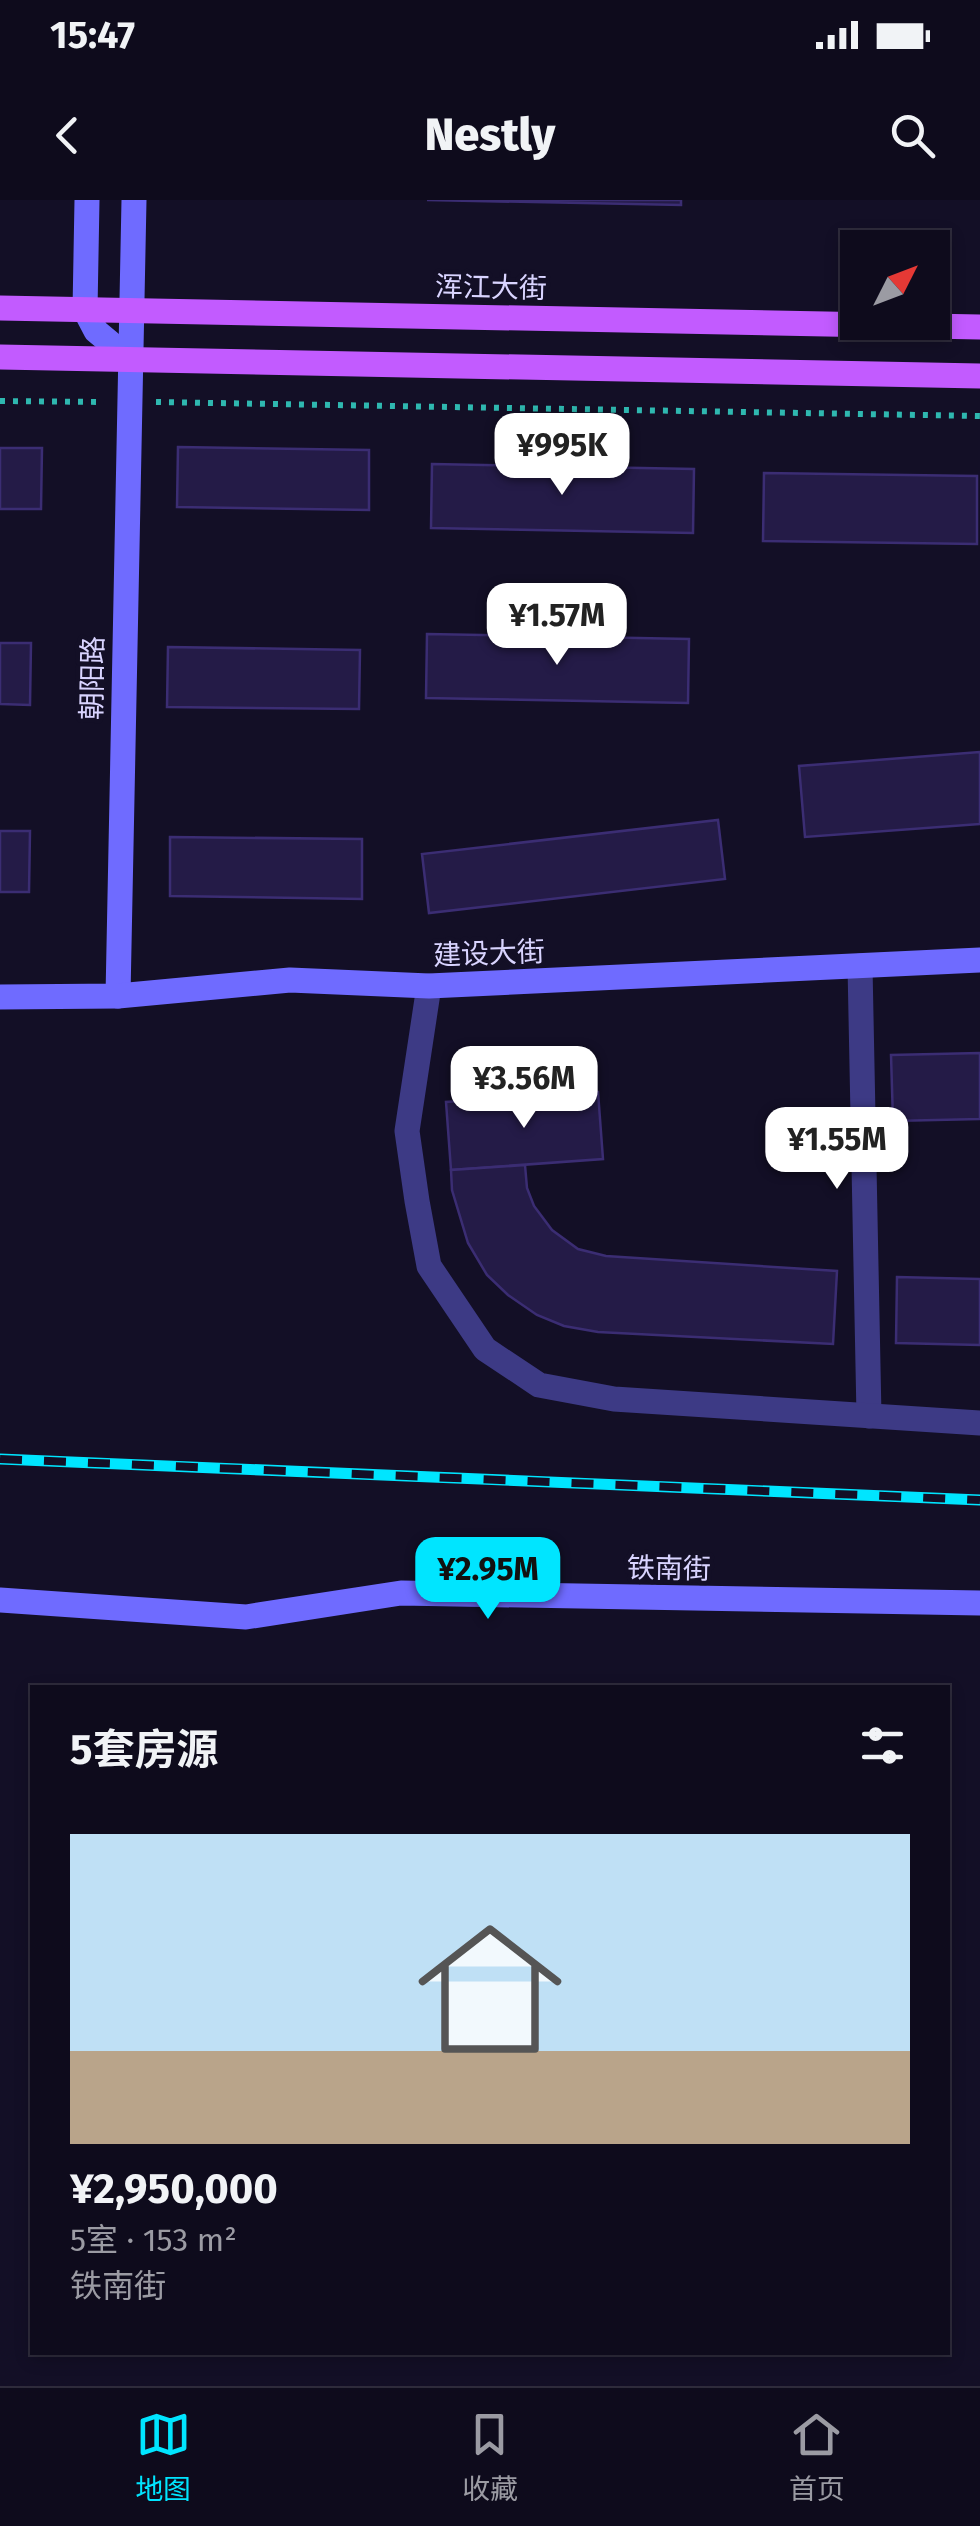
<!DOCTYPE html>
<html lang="zh">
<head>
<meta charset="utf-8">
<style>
	:root { --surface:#0e0b1c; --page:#1c1929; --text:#f1f3f6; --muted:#9b9ba3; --line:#2e2b3b; --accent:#00e5ff }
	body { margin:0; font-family:"Fira Sans","Noto Sans SC",sans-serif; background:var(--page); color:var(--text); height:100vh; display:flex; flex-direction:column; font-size:38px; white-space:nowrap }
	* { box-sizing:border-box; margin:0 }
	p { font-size:32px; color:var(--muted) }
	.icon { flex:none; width:55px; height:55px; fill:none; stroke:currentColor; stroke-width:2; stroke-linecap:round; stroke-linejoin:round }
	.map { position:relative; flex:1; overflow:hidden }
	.details { position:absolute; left:30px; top:1485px; width:920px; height:670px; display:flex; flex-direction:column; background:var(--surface); border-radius:0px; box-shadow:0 5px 15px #0003,0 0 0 2px var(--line) }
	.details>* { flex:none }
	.needle { width:65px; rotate:48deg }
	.buttons { position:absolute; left:840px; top:30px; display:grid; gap:20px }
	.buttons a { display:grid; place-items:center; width:110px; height:110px; border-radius:0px; background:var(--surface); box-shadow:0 5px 15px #0003,0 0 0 2px var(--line); font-size:50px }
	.price { position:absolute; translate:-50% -85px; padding:0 22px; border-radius:20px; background:#fff; color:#222; font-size:32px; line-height:65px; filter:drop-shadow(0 2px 5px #0008) }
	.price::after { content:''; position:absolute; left:50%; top:60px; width:30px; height:22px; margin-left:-15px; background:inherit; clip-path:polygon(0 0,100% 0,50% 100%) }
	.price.on { background:var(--accent); color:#111 }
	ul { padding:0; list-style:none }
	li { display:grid; align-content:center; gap:20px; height:530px; padding:0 40px }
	li span { display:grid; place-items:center; height:310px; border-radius:0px; color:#555 }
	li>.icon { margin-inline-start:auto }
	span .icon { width:180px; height:180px; fill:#fffc; stroke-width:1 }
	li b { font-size:42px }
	h2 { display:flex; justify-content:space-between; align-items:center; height:120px; padding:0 40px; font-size:42px }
	.status { display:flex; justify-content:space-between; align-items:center; height:70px; padding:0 50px; background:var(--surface); direction:ltr }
	.status svg { height:28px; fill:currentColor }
	header { display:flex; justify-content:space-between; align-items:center; height:130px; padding:0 40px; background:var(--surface); font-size:45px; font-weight:800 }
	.tabs { display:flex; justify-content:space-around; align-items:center; height:140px; border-top:2px solid var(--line); background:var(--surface); font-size:28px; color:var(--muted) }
	.tabs a { display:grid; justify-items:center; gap:5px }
	.tabs .on { color:var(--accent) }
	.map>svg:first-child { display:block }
</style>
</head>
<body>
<div class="status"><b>15:47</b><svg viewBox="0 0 49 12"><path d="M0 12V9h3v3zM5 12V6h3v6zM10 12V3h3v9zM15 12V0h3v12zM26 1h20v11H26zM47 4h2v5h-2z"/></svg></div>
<header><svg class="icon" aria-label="back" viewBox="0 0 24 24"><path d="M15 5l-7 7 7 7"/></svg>Nestly<svg class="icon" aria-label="search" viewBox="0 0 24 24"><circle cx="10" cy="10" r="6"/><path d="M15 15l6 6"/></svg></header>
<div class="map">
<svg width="980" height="2186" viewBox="0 0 980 2186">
	<rect width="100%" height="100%" fill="#130f26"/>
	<g fill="#241b47" stroke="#3b2d73" stroke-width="2.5">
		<path d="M 427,0 L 681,0 L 681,5 Z"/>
		<path d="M 178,247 L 369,250 L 369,310 L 177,307 Z"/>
		<path d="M 0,248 L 42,248 L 41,309 L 0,309 Z"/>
		<path d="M 432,264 L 694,269 L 693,333 L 431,328 Z"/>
		<path d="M 764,273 L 977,276 L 977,344 L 763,341 Z"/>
		<path d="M 427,434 L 689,439 L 688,503 L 426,498 Z"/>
		<path d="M 0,443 L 31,443 L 30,505 L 0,504 Z"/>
		<path d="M 168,447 L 360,450 L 359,509 L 167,507 Z"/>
		<path d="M 980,552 L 980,624 L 805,637 L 799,566 Z"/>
		<path d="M 718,620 L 725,679 L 429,713 L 422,654 Z"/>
		<path d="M 0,631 L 30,631 L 29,692 L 0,692 Z"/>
		<path d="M 170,637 L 362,639 L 362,699 L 170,696 Z"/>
		<path d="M 980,853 L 980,919 L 893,921 L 891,855 Z"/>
		<path d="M 598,892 L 603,959 L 451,970 L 446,902 Z"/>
		<path d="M 525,965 L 527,988 L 534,1006 L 552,1030 L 578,1049 L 606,1056 L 837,1071 L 833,1144 L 598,1132 L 564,1126 L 537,1115 L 508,1095 L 487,1075 L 468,1043 L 452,990 L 451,970 Z"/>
		<path d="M 897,1077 L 980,1079 L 980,1145 L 896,1143 Z"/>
	</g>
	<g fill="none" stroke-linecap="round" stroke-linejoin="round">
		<g stroke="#2fb8b0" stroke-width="6" stroke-dasharray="5 8" stroke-linecap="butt">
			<path d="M 0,201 L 104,202"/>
			<path d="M 156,202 L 980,216"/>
		</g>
		<g stroke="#3d3a85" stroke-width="25">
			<path d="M 860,766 L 869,1216"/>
			<path d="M 429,786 L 407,931 L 417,1001 L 429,1066 L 485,1149 L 539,1185 L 614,1199 L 980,1223"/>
		</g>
		<g stroke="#6f6bff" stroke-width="25">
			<path d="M 87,0 L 85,110 L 96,131 L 132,161"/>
			<path d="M 118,796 C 121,530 128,265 134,0"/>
			<path d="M 0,797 L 118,796 L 290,780 L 429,786 L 980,760"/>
			<path d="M 0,1400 L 246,1417 L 401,1393 L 980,1403"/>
		</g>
		<g stroke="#c25bff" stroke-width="25">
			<path d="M 0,108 L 980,127"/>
			<path d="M 0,157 L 980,176"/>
		</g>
		<g stroke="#00e5ff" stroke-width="11">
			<path id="rail" d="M 0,1259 L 980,1300"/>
		</g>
		<use href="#rail" stroke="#130f26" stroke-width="8" stroke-dasharray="22" stroke-linecap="butt"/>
	</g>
	<g text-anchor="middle" stroke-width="9" stroke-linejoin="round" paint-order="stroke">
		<g font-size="28" fill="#d9d4ff" stroke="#130f26">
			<text transform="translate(491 87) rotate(1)" y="10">浑江大街</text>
			<text transform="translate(92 478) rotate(-89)" y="10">朝阳路</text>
			<text transform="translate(489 753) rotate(-2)" y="10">建设大街</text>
			<text transform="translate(669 1368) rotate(1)" y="10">铁南街</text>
		</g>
	</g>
</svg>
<div class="buttons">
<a><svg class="needle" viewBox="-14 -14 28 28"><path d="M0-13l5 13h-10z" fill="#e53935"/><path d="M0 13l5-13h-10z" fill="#9b9ba3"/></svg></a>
</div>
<b class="price" style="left:562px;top:298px">¥995K</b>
<b class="price" style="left:557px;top:468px">¥1.57M</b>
<b class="price" style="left:524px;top:931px">¥3.56M</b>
<b class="price" style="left:837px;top:992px">¥1.55M</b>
<b class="price on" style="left:488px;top:1422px">¥2.95M</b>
<section class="details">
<h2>5套房源<svg class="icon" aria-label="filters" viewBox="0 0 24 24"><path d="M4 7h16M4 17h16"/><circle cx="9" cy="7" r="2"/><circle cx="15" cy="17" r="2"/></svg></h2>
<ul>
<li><span style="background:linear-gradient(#bfe0f5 70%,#b9a48a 0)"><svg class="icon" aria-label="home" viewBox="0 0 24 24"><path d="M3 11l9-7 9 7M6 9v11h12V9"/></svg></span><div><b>¥2,950,000</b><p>5室 · 153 m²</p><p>铁南街</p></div></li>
</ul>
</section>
</div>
<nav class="tabs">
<a class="on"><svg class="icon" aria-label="map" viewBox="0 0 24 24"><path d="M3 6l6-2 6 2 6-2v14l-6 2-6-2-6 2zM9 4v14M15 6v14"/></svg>地图</a>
<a><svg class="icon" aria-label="saved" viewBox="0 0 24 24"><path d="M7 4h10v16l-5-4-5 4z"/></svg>收藏</a>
<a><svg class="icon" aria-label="home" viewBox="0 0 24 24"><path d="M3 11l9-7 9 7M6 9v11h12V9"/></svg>首页</a>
</nav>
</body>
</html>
